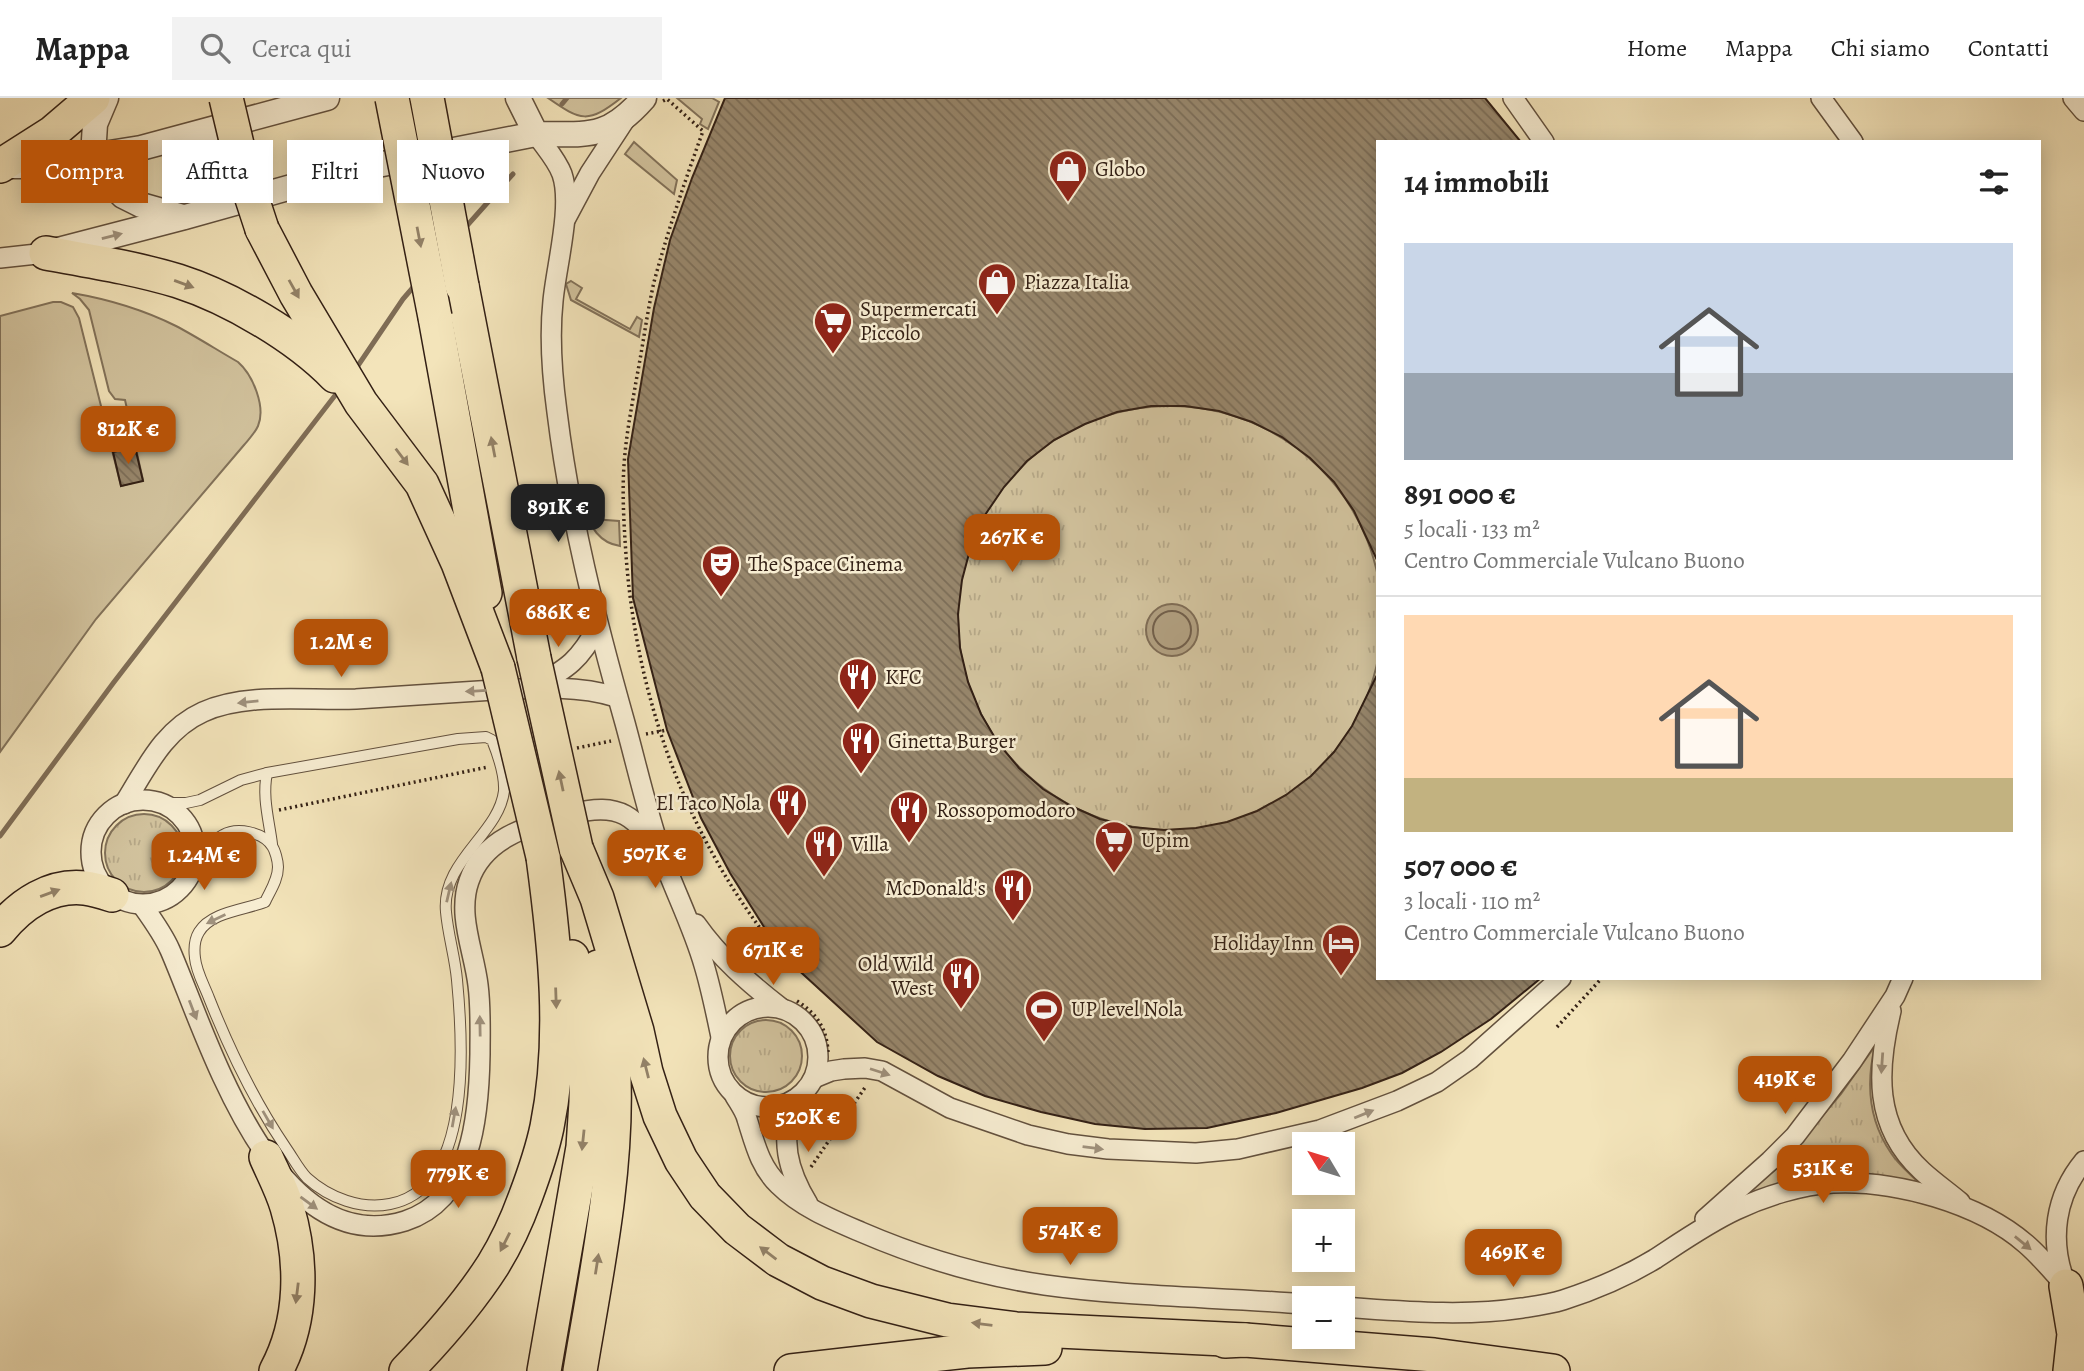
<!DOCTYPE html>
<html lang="it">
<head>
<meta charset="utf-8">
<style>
	:root { --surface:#fff; --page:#f2f2f2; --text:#222; --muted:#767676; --line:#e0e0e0; --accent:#b45309 }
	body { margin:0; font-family:Alegreya,serif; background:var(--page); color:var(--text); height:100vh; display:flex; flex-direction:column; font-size:26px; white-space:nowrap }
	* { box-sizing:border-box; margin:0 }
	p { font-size:23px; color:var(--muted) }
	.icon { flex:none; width:38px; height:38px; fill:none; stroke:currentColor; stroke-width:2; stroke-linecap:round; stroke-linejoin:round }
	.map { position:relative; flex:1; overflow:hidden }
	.drawer { position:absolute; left:1376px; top:42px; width:665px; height:840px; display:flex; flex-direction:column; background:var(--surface); border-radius:0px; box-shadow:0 4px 18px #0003 }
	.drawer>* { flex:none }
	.top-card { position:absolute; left:21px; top:42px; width:665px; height:63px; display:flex; gap:14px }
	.needle { width:46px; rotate:308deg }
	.tools { position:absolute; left:1292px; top:1034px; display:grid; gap:14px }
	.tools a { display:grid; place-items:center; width:63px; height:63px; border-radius:0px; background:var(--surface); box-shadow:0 4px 18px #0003; font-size:35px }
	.price { position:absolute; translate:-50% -60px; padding:0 16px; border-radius:14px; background:var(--accent); color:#fff; font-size:23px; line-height:46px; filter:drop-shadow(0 2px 4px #0008) }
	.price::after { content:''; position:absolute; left:50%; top:42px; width:21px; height:16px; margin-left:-10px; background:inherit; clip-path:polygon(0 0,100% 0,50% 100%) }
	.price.current { background:#222; color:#fff }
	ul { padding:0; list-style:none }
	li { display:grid; align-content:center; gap:14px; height:371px; padding:0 28px }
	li+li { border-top:2px solid var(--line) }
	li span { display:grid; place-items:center; height:217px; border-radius:0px; color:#555 }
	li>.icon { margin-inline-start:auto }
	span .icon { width:126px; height:126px; fill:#fffc; stroke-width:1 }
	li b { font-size:30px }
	h2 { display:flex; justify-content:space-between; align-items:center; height:84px; padding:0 28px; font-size:30px }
	.pill { padding:0 24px; border-radius:0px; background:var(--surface); box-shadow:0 4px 18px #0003; font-size:24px; line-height:63px }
	.pill.current { background:var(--accent); color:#fff }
	header { display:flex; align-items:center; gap:42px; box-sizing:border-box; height:98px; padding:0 35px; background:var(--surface); border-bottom:2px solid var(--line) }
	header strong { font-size:33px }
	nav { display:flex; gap:38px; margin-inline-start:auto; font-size:24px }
	.search { width:490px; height:63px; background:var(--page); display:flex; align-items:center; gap:18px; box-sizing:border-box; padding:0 24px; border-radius:0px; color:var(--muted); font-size:26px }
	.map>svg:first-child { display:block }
</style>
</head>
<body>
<header>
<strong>Mappa</strong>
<div class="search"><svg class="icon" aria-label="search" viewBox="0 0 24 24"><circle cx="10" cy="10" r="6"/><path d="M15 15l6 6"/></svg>Cerca qui</div>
<nav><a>Home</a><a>Mappa</a><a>Chi siamo</a><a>Contatti</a></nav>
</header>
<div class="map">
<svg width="2084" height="1273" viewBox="0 0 2084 1273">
	<defs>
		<pattern id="park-tufts" width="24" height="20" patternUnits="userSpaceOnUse" patternTransform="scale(1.75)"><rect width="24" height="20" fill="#d2c39e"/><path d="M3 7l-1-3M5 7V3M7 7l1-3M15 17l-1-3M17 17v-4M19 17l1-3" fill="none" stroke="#b5a787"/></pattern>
		<pattern id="building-back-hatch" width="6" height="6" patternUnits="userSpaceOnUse" patternTransform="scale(1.75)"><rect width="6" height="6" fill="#97866b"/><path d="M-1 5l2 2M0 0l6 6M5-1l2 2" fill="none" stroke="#7c6d57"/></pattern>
	</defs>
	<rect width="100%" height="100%" fill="#f3e4ba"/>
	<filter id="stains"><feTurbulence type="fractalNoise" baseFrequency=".00286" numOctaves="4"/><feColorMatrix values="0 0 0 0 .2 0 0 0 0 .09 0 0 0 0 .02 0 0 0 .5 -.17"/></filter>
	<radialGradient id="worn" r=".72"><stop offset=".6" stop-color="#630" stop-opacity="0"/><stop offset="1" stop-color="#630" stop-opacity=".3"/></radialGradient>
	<g fill="#d2c39e" stroke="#82725a" stroke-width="2">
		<path d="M 548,0 L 621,0 C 588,26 581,23 548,0 Z"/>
		<path d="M 677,0 L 712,0 L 719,4 L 708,31 L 700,26 L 702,21 Z"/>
		<path d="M 634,44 L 677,82 L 674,96 L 625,56 Z"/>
		<path d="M 571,183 L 582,190 L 576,201 L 630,231 L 637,219 L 642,222 L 639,239 L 571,202 L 566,186 Z"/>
		<path d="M 72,195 C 107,201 144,212 176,228 C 197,239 217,252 238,264 C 253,277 266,309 258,328 C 255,335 249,341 244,347 L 96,521 L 0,654 L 0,218 L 53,204 L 61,204 L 73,209 L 79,220 L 121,388 L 143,382 L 125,302 L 115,301 L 109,293 L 89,212 L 80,201 Z"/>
		<path d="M 586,410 L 590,410 L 592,421 L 619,423 L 620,448 C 600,445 589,429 586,410 Z"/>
	</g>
	<g fill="url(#park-tufts)" stroke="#82725a" stroke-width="2">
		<circle cx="1170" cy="520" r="212"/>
		<circle cx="144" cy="755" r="39"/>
		<circle cx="766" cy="958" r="36"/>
		<path d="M 1875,948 C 1866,985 1869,1023 1891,1055 C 1898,1066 1909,1075 1918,1084 L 1853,1074 L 1820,1077 L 1740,1099 L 1780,1068 L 1841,996 Z"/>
	</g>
	<circle fill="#b2a182" stroke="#7f6d56" stroke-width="2" cx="1172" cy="532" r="26"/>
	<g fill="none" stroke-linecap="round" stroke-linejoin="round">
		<circle stroke="#72604c" stroke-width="2" cx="1172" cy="532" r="19"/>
		<g stroke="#7f6d56" stroke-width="5">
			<path d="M 562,6 L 567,0"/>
			<path d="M 464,131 L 513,76"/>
			<path d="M 355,272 L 403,201 L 416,186"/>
			<path d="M 0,738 L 114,584 L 340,291"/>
		</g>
	</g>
	<g fill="url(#building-back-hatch)" stroke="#332015" stroke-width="2">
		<path d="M 725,0 L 1485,0 L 1521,44 L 1377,44 L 1377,462 L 1354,413 L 1334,384 L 1310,360 L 1282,339 L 1252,324 L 1219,313 L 1185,308 L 1151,308 L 1117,314 L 1085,326 L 1054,342 L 1027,363 L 1004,389 L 985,417 L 971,448 L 962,482 L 958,516 L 960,550 L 968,584 L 981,616 L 998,645 L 1019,670 L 1043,691 L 1071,708 L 1100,721 L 1132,729 L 1164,732 L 1196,730 L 1227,724 L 1257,713 L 1286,697 L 1311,678 L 1334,654 L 1352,628 L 1377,577 L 1377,880 L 1541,880 L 1491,921 L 1441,954 L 1402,975 L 1362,990 L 1276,1015 L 1207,1030 L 1145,1031 L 1095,1026 L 1041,1014 L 985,998 L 938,978 L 877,944 L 793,867 L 764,829 L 730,775 L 701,720 L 667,632 L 633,500 L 628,361 L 654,210 L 670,142 L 692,80 Z"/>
		<path d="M 135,349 L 143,383 L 121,388 L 113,354 Z"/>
	</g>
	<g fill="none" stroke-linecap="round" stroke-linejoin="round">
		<g stroke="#63513e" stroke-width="12">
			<g id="service">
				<path d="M 267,675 C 262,699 269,722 272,746"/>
				<path d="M 161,705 L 186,705 L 200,702 L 241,682 L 267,675 L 458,641 L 486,639 L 492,642 C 498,657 505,677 504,693 C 499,736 441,763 446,814 C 448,837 455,859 457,882 C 463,945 473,1090 390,1106 C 362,1112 329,1100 307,1080 C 299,1072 293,1060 286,1050 C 254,1003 230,953 209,900 C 204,887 196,873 195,860 C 194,852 194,842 199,834 C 211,814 244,812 265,804 C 270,793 278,782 278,769 C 278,763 275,752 272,748 C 263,734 237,729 223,737 C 208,745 199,760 192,774"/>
			</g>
		</g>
		<g stroke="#63513e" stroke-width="22">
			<g id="minor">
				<path d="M 1513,0 L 1544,44"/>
				<path d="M 1821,0 L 1853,44"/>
				<path d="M 2073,0 L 2084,13"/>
				<path d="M 536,36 C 545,49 557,62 562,76 C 573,108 556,169 553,203 C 549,240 552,277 557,314 C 570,420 596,522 625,625 C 637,669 647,714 662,758 C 675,794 693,829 704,867 C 711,890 716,915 721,939"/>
				<path d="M 566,120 L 590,75 L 626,20"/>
				<path d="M 0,160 L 46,155"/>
				<path d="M 535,589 C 568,570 580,562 598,528"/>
				<circle cx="143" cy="754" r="52"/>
				<path d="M 124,706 C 146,671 163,632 203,614 C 247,594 308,603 356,601 C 402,598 448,595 494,592 C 535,590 577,587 616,599"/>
				<path d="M 142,807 C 152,821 163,836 170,852 C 208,939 273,1164 405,1123 C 473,1101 479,1016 480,956 C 480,933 481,910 478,887 C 474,853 457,817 469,783 C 484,738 532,727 571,716 C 621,703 635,718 662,758"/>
				<path d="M 696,826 C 720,860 749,885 781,910"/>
				<circle cx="768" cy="959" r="50"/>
				<path d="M 1891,913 C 1877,971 1873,1028 1922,1073 C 1934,1084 1948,1094 1960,1104"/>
				<path d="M 814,980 L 831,973 L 844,971 L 865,970 L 882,973 L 950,1010 L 1028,1037 L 1068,1046 L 1108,1051 L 1196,1055 L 1238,1051 L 1320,1032 L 1397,1003 L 1437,984 L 1470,961 L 1561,880"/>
				<path d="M 735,998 C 739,1005 745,1013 747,1021 C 755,1046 760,1069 779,1087 C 801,1109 833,1122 861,1134 C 919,1159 982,1178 1045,1187 C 1130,1199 1217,1199 1304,1206"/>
				<path d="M 794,1002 C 780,1042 787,1071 808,1106"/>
				<path d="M 1705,1121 L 1770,1063 L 1795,1038 L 1852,963 L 1895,898 L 1903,880"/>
				<path d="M 2065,1184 C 2049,1142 2055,1098 2084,1063"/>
				<path d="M 1342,1209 C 1402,1213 1462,1219 1522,1210 C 1535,1208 1550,1206 1563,1202 C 1594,1192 1627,1178 1655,1161 C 1681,1144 1708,1125 1736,1112 C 1765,1098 1801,1087 1833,1085 C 1895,1082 1979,1105 2026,1146 C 2040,1158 2053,1174 2066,1188"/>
			</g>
		</g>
		<g stroke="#63513e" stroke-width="27">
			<g id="tertiary">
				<path d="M 106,0 L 95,26 L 93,58 L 103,78 L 123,98 L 141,107 L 183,119"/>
				<path d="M 518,0 L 536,36 C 589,36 607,42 644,0"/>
				<path d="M 0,68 L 28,68 L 141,50 L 327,0"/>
				<path d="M 54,153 L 185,119 L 352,72 L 536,36"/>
			</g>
		</g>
		<g stroke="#332015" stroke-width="36">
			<g id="trunk">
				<path d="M 0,68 L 52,35 L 93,0"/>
				<path d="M 262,131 L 296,196 L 361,305 L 422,386 L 458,465 L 498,570"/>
				<path d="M 46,155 C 90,163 135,170 178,183 C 231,200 297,239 335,278"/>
				<path d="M 462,188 L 534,560"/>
				<path d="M 435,219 L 485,495"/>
				<path d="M 576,750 L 597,800 L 637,933 L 646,974 L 660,1018 L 681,1062 L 705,1098 L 737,1131 L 778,1162 L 822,1185 L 871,1203 L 947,1222 L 1016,1231 L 1245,1242"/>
				<path d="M 0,832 C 21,806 51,786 85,790 C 94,791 103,794 112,797"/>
				<path d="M 266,1059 C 273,1075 282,1092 287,1109 C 303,1163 303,1223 276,1273"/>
				<path d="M 2066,1188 L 2074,1236 L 2070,1273"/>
				<path d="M 1225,1243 L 1245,1242 L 1434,1257 L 1553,1273"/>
				<path d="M 406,1273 C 438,1240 468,1206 493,1167 C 506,1146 517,1122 525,1100 C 534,1076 542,1053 547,1029 C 565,940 555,848 543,759"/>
				<path d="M 544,1273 L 583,1049 L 586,1004 L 587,954 L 581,901 L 572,859"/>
				<path d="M 580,1273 C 596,1176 617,1079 614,981 C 613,943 605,906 598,869"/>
				<path d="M 791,1273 L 967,1253 L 1045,1250"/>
			</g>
		</g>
		<g stroke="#332015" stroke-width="3.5" stroke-dasharray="2 3.5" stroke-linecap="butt">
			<path d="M 663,3 L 667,1 L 703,33 C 685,83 668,132 654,184 C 647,215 643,247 637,278 C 632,307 626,337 624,367 C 622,397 624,427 626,457 C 636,596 684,733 770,843 L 750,859"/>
			<path d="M 646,636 L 667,632"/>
			<path d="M 577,650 L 611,643"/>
			<path d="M 279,712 L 488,669"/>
			<path d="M 797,903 C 818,916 828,933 828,957"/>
			<path d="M 1557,929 L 1601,881"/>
			<path d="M 811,1069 L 866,988"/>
		</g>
		<use href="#service" stroke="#f7edd2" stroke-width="10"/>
		<use href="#minor" stroke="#f7edd2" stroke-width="19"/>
		<use href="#tertiary" stroke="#f7edd2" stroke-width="24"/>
		<use href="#trunk" stroke="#f3e4ba" stroke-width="33"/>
		<g stroke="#332015" stroke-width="36" stroke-linecap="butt">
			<g id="trunk-bridge">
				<path d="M 226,0 L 244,76 L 262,131"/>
				<path d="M 392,0 L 435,219"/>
				<path d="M 427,0 L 462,188"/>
				<path d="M 534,560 L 576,750"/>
				<path d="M 498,570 L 543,759"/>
			</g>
		</g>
		<use href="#trunk-bridge" stroke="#f3e4ba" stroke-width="33"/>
	</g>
	<defs><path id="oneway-solid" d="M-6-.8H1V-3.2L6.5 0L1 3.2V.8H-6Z" transform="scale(1.75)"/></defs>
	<g fill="#9f917d">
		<use href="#oneway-solid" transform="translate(112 138) rotate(-14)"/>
		<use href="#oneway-solid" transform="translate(476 593) rotate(177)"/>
		<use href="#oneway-solid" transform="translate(248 604) rotate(174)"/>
		<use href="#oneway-solid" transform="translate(449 794) rotate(-77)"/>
		<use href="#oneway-solid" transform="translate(216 821) rotate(154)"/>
		<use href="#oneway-solid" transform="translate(193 912) rotate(69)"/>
		<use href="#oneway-solid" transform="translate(480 928) rotate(-91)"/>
		<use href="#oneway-solid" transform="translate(1882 965) rotate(94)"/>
		<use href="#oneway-solid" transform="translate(880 974) rotate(18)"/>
		<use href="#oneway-solid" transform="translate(1364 1016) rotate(-22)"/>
		<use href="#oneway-solid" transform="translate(454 1019) rotate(-80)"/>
		<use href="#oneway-solid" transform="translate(268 1022) rotate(60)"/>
		<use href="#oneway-solid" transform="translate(1093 1050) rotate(7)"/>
		<use href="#oneway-solid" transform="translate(309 1105) rotate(36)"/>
		<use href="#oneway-solid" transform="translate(2023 1145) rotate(39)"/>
	</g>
	<g fill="#938268">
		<use href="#oneway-solid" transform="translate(419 139) rotate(79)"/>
		<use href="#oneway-solid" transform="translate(184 186) rotate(20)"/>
		<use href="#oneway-solid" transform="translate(294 191) rotate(61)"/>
		<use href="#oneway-solid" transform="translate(493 349) rotate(-101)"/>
		<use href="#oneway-solid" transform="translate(402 359) rotate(53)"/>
		<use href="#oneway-solid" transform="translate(561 683) rotate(-102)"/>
		<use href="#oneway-solid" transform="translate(50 795) rotate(-20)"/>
		<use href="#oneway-solid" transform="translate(556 900) rotate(88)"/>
		<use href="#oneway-solid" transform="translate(646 970) rotate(-104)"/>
		<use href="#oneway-solid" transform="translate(583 1042) rotate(96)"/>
		<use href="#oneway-solid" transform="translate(505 1144) rotate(117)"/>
		<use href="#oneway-solid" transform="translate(768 1155) rotate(-143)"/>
		<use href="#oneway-solid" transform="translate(597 1166) rotate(-81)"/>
		<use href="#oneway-solid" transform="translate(297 1195) rotate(97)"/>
		<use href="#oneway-solid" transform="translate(982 1226) rotate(-173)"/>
	</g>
	<defs>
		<g id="shop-pin" transform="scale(2.0125)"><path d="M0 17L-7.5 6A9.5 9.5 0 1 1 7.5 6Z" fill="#8f2418" stroke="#f7edd2"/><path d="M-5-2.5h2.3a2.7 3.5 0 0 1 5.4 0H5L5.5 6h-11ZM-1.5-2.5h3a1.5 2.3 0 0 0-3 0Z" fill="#fff"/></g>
		<g id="supermarket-pin" transform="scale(2.0125)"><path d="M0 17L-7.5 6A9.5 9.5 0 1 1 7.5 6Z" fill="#8f2418" stroke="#f7edd2"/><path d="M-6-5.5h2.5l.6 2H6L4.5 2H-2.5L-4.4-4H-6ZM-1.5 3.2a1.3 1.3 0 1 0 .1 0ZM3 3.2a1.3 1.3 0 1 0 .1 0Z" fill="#fff"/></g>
		<g id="theatre-pin" transform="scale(2.0125)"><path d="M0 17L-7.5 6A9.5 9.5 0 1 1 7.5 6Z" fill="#8f2418" stroke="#f7edd2"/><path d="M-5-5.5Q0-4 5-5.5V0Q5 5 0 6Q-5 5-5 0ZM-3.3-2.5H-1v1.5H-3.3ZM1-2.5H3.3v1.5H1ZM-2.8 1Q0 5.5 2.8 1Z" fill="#fff"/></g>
		<g id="restaurant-pin" transform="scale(2.0125)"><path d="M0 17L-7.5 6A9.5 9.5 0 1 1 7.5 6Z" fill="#8f2418" stroke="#f7edd2"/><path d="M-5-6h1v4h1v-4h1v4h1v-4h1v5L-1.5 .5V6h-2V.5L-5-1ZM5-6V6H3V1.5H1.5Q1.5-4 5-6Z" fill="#fff"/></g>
		<g id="hotel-pin" transform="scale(2.0125)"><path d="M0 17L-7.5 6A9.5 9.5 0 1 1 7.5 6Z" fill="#8f2418" stroke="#f7edd2"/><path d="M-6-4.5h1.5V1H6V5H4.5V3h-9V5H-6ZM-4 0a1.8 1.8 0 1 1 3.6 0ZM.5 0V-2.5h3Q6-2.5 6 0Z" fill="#fff"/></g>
		<g id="stadium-pin" transform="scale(2.0125)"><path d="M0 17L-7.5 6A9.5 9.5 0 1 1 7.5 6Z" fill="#8f2418" stroke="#f7edd2"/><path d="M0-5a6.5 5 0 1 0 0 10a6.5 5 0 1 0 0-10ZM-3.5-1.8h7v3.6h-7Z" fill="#fff"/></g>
	</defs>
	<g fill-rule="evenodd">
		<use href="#shop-pin" x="1068" y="71"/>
		<use href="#shop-pin" x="997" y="184"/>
		<use href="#supermarket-pin" x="833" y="223"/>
		<use href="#theatre-pin" x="721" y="466"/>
		<use href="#restaurant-pin" x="858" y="579"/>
		<use href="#restaurant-pin" x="861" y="643"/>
		<use href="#restaurant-pin" x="788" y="705"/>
		<use href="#restaurant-pin" x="909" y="712"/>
		<use href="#supermarket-pin" x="1114" y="742"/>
		<use href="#restaurant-pin" x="824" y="746"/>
		<use href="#restaurant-pin" x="1013" y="790"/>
		<use href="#hotel-pin" x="1341" y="845"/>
		<use href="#restaurant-pin" x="961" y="878"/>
		<use href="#stadium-pin" x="1044" y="911"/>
	</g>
	<g text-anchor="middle" stroke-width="5" stroke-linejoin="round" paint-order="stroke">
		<g font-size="21" fill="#332015" stroke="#f7edd2" text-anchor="start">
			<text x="1095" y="78">Globo</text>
			<text x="1024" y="191">Piazza Italia</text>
			<text x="860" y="218">Supermercati<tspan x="860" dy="24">Piccolo</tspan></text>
			<text x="748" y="473">The Space Cinema</text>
			<text x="885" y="586">KFC</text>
			<text x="888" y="650">Ginetta Burger</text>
			<text x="761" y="712" text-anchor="end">El Taco Nola</text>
			<text x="936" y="719">Rossopomodoro</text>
			<text x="1141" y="749">Upim</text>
			<text x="851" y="753">Villa</text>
			<text x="986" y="797" text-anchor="end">McDonald's</text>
			<text x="1314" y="852" text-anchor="end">Holiday Inn</text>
			<text x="934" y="873" text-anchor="end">Old Wild<tspan x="934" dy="24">West</tspan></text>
			<text x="1071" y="918">UP level Nola</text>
		</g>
	</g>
	<rect width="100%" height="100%" filter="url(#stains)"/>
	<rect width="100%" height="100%" fill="url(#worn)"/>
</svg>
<div class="tools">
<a><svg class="needle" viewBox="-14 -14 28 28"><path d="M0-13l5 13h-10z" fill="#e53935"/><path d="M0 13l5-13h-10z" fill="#767676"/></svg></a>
<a>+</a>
<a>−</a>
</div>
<b class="price" style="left:128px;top:368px">812K €</b>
<b class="price current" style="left:558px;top:446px">891K €</b>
<b class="price" style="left:1012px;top:476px">267K €</b>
<b class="price" style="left:558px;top:551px">686K €</b>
<b class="price" style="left:341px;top:581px">1.2M €</b>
<b class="price" style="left:655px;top:792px">507K €</b>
<b class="price" style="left:204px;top:794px">1.24M €</b>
<b class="price" style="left:773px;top:889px">671K €</b>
<b class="price" style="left:1785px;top:1018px">419K €</b>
<b class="price" style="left:808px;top:1056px">520K €</b>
<b class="price" style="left:1823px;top:1107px">531K €</b>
<b class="price" style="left:458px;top:1112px">779K €</b>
<b class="price" style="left:1070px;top:1169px">574K €</b>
<b class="price" style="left:1513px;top:1191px">469K €</b>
<div class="top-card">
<a class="pill current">Compra</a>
<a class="pill">Affitta</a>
<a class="pill">Filtri</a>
<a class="pill">Nuovo</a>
</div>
<section class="drawer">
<h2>14 immobili<svg class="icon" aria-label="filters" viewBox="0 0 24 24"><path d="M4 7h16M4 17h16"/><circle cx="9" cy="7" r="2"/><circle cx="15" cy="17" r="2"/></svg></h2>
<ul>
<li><span style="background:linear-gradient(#c9d6e8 60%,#9aa5b1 0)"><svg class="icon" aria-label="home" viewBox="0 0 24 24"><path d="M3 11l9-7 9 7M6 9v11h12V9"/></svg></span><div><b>891 000 €</b><p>5 locali · 133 m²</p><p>Centro Commerciale Vulcano Buono</p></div></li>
<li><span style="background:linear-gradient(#ffd9b3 75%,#c2b280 0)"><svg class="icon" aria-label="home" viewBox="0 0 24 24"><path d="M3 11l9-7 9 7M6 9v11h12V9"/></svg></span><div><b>507 000 €</b><p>3 locali · 110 m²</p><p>Centro Commerciale Vulcano Buono</p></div></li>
</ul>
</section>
</div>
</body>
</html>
